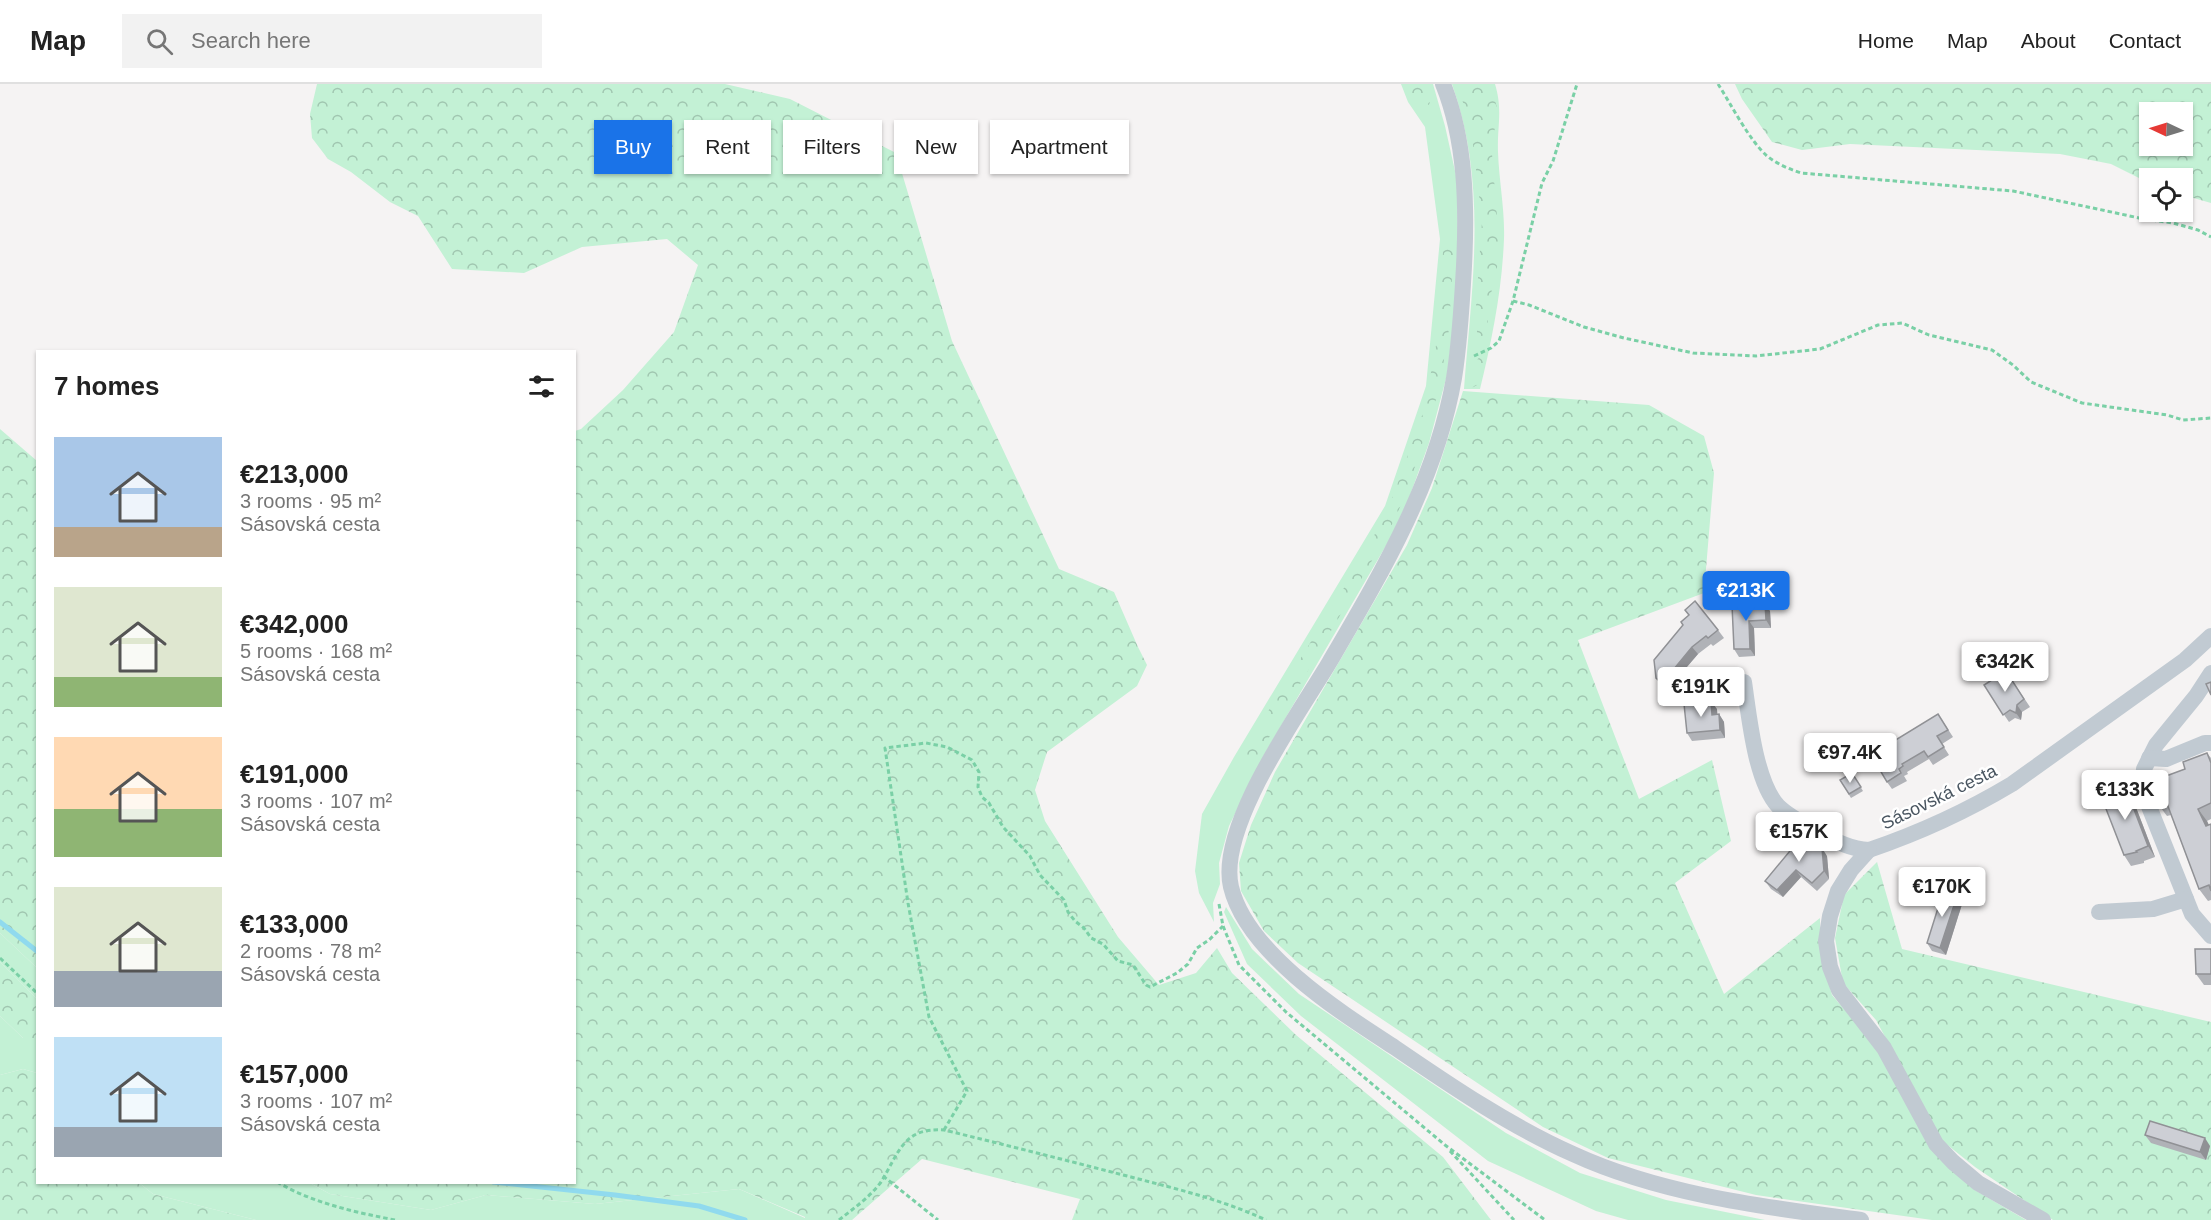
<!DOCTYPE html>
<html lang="en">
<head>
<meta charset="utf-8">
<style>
	:root { --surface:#fff; --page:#f2f2f2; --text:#222; --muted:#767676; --line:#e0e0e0; --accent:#1a73e8 }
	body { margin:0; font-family:Arial,sans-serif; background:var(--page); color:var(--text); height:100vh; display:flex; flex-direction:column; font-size:22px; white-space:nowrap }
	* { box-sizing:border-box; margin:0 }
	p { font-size:20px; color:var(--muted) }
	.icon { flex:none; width:33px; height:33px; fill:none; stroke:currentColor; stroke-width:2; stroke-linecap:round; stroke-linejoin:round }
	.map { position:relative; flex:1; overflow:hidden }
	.drawer { position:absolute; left:36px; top:266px; width:540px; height:834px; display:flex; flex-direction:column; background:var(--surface); border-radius:0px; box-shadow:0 2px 4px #0004 }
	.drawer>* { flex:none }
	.banner { position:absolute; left:594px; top:36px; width:570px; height:54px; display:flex; gap:12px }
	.needle { width:39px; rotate:274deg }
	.fabs { position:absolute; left:2139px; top:18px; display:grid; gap:12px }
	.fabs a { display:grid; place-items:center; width:54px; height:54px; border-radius:0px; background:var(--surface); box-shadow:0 2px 4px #0004; font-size:30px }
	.price { position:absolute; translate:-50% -51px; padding:0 14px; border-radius:6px; background:#fff; color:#222; font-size:20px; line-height:39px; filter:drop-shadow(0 2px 3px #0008) }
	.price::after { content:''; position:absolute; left:50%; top:36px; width:18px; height:14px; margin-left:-9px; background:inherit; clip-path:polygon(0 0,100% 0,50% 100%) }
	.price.on { background:var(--accent); color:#fff }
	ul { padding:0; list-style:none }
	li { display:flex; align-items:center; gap:18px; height:150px; padding:0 18px }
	li span { display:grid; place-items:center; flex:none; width:168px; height:120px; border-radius:0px; color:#555 }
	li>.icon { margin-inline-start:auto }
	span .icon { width:72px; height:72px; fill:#fffc; stroke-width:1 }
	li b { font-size:26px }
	h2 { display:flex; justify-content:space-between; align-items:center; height:72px; padding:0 18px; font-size:26px }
	.pill { padding:0 21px; border-radius:0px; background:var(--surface); box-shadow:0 2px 4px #0004; font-size:21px; line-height:54px }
	.pill.on { background:var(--accent); color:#fff }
	header { display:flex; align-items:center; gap:36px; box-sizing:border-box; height:84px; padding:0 30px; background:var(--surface); border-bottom:2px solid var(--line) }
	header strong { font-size:28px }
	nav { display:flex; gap:33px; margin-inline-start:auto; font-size:21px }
	.search { width:420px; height:54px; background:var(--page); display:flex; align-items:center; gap:15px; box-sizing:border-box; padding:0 21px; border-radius:0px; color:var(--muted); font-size:22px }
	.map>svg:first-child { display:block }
</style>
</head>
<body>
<header>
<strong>Map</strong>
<div class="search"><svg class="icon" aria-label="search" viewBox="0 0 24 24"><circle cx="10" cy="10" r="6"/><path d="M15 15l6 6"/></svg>Search here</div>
<nav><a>Home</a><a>Map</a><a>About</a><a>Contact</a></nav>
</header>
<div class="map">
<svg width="2211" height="1136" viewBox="0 0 2211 1136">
	<defs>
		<pattern id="forest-crowns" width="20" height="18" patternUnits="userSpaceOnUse" patternTransform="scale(1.5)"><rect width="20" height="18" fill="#c3f1d5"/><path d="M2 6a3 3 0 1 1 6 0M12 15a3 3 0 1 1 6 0" fill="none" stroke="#a0c6b0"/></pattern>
	</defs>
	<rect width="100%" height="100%" fill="#f5f3f3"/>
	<g fill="#c3f1d5">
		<path d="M 1401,0 L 1433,0 L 1445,42 L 1457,96 L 1458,160 L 1455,228 L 1447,291 L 1429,359 L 1409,414 L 1391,453 L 1264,671 L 1229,742 L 1219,779 L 1220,800 L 1213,819 L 1214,838 L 1199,809 L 1195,787 L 1202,730 L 1234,673 L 1385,422 L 1426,302 L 1440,155 L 1425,43 L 1408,18 Z"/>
		<path d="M 1452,0 L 1495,0 C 1503,27 1497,41 1498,68 C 1499,97 1505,126 1504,155 C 1502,206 1492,256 1480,305 L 1464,305 C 1472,200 1488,102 1452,0 Z"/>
		<path d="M 1226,823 L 1252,865 L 1299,910 L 1506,1049 L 1580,1089 L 1666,1116 L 1765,1136 L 1628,1136 L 1596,1127 L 1488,1077 L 1301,932 L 1247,880 L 1224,828 Z"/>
		<path d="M 0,849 L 37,884 L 37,915 L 0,878 Z"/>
		<path d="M 0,932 L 23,954 L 37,954 L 37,989 L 23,985 L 0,991 Z"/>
		<path d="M 138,1098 L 308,1098 L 330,1110 L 431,1126 L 486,1111 L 595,1120 L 739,1105 L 805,1134 L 805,1136 L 256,1136 L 153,1110 Z"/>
	</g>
	<g fill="url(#forest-crowns)" fill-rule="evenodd">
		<path d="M 317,0 L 725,0 L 790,15 L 896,69 L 952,257 L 1059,485 L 1114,508 L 1138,563 L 1147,581 L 1137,602 L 1047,668 L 1035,706 L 1045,737 L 1118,853 L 1159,901 L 1196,889 L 1217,864 L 1232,889 L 1296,951 L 1443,1073 L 1491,1136 L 1072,1136 L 1080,1115 L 922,1075 L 852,1136 L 805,1136 L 805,1133 L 739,1105 L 595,1120 L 486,1111 L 431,1126 L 330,1110 L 308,1098 L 574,1098 L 575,347 L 581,345 L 623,306 L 674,248 L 698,181 L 667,155 L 582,163 L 524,189 L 452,185 L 418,132 L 390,118 L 351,88 L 328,75 L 312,54 L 310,30 Z"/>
		<path d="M 1407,0 L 1425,0 L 1431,14 L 1429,21 L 1411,9 Z"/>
		<path d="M 1457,0 L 1491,0 L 1497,24 L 1492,70 L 1500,170 L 1488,223 L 1488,242 L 1479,258 L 1475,237 L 1482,137 L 1471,43 Z"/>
		<path d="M 1735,0 L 2211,0 L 2211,119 L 2183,111 L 2182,94 L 2150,94 L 2149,99 L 2111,80 L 2060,70 L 1850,60 L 1802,66 L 1772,58 L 1742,15 ZM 2150,28 L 2182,28 L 2182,62 L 2150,62 Z"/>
		<path d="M 1451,153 L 1454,158 L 1449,245 L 1439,306 L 1407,408 L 1388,449 L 1260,669 L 1247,679 L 1245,665 L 1358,481 L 1388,426 L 1424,326 L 1439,245 L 1443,167 Z"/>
		<path d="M 1481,272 L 1484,275 L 1477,301 L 1470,305 C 1465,294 1472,279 1481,272 Z"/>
		<path d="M 1463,307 L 1649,321 L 1704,352 L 1714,389 L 1704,509 L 1578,556 L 1639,715 L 1712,676 L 1731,757 L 1675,799 L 1724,910 L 1820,834 L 1820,867 L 1832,911 L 1874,960 L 1973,1105 L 2026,1136 L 1932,1136 L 1756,1111 L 1608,1074 L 1543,1043 L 1298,879 L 1264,847 L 1241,807 L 1239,779 L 1251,741 L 1275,688 L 1407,461 L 1432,404 Z"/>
		<path d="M 0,345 L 37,377 L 37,884 L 0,849 Z"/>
		<path d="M 1877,778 L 1902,865 L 2211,938 L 2211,1136 L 2053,1136 L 1975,1083 L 1940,1055 L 1876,936 L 1843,899 L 1835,854 L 1844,811 Z"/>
		<path d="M 0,878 L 37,915 L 37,954 L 23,954 L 0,932 Z"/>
		<path d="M 23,985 L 37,989 L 38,1098 L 138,1098 L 153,1110 L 256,1136 L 0,1136 L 0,991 Z"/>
	</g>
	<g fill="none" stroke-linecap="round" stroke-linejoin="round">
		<g stroke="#90daee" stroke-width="5">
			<path d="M 0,838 L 38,868"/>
			<path d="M 493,1098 L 615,1111 L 699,1122 L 745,1136"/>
		</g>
		<g stroke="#7ad0a6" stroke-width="3" stroke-dasharray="4.5 3" stroke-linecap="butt">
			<path d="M 1718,0 C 1731,20 1749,56 1767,72 C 1777,80 1789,85 1801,89 L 2013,107 L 2144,135 L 2173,139 L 2198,146 L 2211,153"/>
			<path d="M 1513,217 L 1529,221 L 1584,243 L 1624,254 L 1693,269 L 1756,272 L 1820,265 L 1878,241 L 1902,239 L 1929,251 L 1992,266 L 2013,281 L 2031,298 L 2082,319 L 2167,331 L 2183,336 L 2211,334"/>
			<path d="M 1474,272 L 1491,264 L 1499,257 L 1513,217 L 1542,99 L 1553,77 L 1577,0"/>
			<path d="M 1219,820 L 1223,842 L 1239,881 L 1286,928 L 1445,1061 L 1545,1136"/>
			<path d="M 0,874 L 38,910"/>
			<path d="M 944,1046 L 967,1007 L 929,933 L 908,819 L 885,664 L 926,659 L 947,663 L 972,676 L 979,688 L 978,703 L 982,713 L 989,719 L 1003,743 L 1030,772 L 1040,791 L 1064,816 L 1068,828 L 1075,837 L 1084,844 L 1091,854 L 1103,860 L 1118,877 L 1133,881 L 1146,901 L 1150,903 L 1177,889 L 1188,880 L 1197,864 L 1209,856 L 1223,842"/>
			<path d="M 1450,1067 L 1514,1136"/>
			<path d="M 883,1092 L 938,1136"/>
			<path d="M 277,1098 C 313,1119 354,1128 395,1136"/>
			<path d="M 839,1136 C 854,1124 870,1113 881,1098 C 899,1069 903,1043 944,1046 C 1006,1061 1069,1077 1131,1093 C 1177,1105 1223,1116 1266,1136"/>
		</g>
		<g stroke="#c1cad2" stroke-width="16">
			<path d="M 1443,0 C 1466,57 1467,122 1464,182 C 1462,219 1460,257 1454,294 C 1436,398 1381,490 1329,579 C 1298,631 1217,743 1231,803 C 1247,869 1340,928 1394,963 C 1451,1002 1510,1042 1573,1070 C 1662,1111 1765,1123 1861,1136"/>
			<path d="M 2211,589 L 2196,612 L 2156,661 L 2144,685 L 2142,705 L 2192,830 L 2211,852"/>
			<path d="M 1744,598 C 1749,631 1755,697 1778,722 C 1789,733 1804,740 1817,747 C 1834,756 1849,765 1869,766 C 1919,749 1967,727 2012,700 L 2185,576 L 2211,552"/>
			<path d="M 2149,674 L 2166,675 L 2205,659 L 2211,659"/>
			<path d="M 1869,766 L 1851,786 L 1838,807 L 1830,832 L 1826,857 L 1830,883 L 1839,906 L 1884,964 L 1936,1060 L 1953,1078 L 1978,1099 L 2043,1136"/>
			<path d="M 2099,828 L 2153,825 L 2186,815"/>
		</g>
	</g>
	<g fill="#b0b2b7">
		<path d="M 1732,521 L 1770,527 L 1771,544 L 1754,544 L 1755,572 L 1739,573 L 1734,565 Z"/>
		<path d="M 1685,526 L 1718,546 L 1724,554 L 1713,562 L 1711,560 L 1698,570 L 1681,590 L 1696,606 L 1684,620 L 1661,601 L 1656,594 L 1689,531 Z"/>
		<path d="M 2006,587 L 2030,623 L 2022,628 L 2021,636 L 2015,634 L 2009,638 L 1984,601 Z"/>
		<path d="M 1717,625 L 1717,630 L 1719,630 L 1724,638 L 1725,654 L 1692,657 L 1687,649 Z"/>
		<path d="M 1938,630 L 1953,653 L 1942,660 L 1949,671 L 1933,681 L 1929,675 L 1907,688 L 1908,690 L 1904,692 L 1907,697 L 1892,705 L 1887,698 Z"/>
		<path d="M 2207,669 L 2211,674 L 2211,735 L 2207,737 L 2209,741 L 2211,740 L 2211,816 L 2208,817 L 2199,805 L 2171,731 L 2167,732 L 2158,720 L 2185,685 Z"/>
		<path d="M 1852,689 L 1863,707 L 1851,714 L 1840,696 Z"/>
		<path d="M 2132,713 L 2155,773 L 2144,777 L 2144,779 L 2131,782 L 2124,771 Z"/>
		<path d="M 1827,772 L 1829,795 L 1817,807 L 1801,793 L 1783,813 L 1771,805 L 1765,797 Z"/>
		<path d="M 1958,809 L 1963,817 L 1946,871 L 1932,867 L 1927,859 Z"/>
		<path d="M 2211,865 L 2211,901 L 2204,901 L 2196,890 Z"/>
		<path d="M 2145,1051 L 2210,1062 L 2206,1076 L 2151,1059 Z"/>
	</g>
	<g fill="#909195">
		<path d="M 1765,519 L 1770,527 L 1771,544 L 1766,536 Z"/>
		<path d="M 1749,537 L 1754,544 L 1755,572 L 1750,565 Z"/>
		<path d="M 1692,563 L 1698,570 L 1679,592 L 1674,585 Z"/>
		<path d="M 1690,599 L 1696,606 L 1684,620 L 1678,613 Z"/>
		<path d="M 1711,617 L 1717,625 L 1718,638 L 1712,631 Z"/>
		<path d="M 2017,621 L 2022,628 L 2021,636 L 2016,629 Z"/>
		<path d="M 1719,630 L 1724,638 L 1725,654 L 1720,646 Z"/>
		<path d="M 2125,702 L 2132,713 L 2155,773 L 2148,762 Z"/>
		<path d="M 2198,725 L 2207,737 L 2211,746 L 2206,742 Z"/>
		<path d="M 1822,764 L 1827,772 L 1829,795 L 1824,787 Z"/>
		<path d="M 1796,786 L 1801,793 L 1783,813 L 1777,806 Z"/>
		<path d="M 1958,809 L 1963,817 L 1946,871 L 1940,864 Z"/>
		<path d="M 2205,1054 L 2210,1062 L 2206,1076 L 2200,1068 Z"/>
	</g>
	<g fill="#cdcfd5" stroke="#909195" stroke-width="1.5">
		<path d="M 1695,517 L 1718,546 L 1708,554 L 1706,552 L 1692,563 L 1674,585 L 1690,599 L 1678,613 L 1656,594 L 1654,576 L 1683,541 L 1681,538 L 1689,531 L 1685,526 Z"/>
		<path d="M 1765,519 L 1766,536 L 1749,537 L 1750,565 L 1734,565 L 1732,521 Z"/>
		<path d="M 2006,587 L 2024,615 L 2017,621 L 2016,629 L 2010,626 L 2003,631 L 1984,601 Z"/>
		<path d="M 2211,598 L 2211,611 L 2206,600 Z"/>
		<path d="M 1711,617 L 1712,631 L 1719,630 L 1720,646 L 1687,649 L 1684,620 Z"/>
		<path d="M 1938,630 L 1948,646 L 1937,652 L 1944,663 L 1928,673 L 1924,667 L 1902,680 L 1903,682 L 1899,685 L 1901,689 L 1887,698 L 1871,671 Z"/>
		<path d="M 2207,669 L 2211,679 L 2211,719 L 2198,725 L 2206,742 L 2211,740 L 2211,807 L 2209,801 L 2199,805 L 2166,717 L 2158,720 L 2150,698 L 2185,685 L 2183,678 Z"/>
		<path d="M 1852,689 L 1861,703 L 1849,710 L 1840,696 Z"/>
		<path d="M 2125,702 L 2148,762 L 2136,767 L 2137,768 L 2124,771 L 2101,712 Z"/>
		<path d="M 1804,750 L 1822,764 L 1824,787 L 1812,799 L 1796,786 L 1777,806 L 1765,797 Z"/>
		<path d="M 1944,805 L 1958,809 L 1940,864 L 1927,859 Z"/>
		<path d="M 2195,865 L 2211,865 L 2211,890 L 2196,890 Z"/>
		<path d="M 2150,1037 L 2205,1054 L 2200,1068 L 2145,1051 Z"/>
	</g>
	<g text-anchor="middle" stroke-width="5" stroke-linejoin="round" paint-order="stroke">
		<g font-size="18" fill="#4a5661" stroke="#fff">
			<text transform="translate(1939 713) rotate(-26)" y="6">Sásovská cesta</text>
		</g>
	</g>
</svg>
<div class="fabs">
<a><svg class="needle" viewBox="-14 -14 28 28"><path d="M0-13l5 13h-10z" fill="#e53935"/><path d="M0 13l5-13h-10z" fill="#767676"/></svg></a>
<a><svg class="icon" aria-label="locate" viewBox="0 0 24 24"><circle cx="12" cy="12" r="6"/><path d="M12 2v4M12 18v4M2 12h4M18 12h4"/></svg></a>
</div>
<b class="price on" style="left:1746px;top:538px">€213K</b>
<b class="price" style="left:2005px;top:609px">€342K</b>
<b class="price" style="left:1701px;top:634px">€191K</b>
<b class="price" style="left:1850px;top:700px">€97.4K</b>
<b class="price" style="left:2125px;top:737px">€133K</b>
<b class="price" style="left:1799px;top:779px">€157K</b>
<b class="price" style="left:1942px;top:834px">€170K</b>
<div class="banner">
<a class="pill on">Buy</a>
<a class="pill">Rent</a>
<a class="pill">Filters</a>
<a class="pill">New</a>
<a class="pill">Apartment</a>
</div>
<section class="drawer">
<h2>7 homes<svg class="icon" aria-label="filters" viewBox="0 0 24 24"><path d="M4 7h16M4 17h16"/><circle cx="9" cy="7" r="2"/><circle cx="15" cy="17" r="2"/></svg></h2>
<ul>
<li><span style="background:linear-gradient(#a9c7e8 75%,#b9a48a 0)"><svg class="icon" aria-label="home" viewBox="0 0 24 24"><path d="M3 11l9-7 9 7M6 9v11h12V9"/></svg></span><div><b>€213,000</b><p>3 rooms · 95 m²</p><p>Sásovská cesta</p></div></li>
<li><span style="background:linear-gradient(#dfe7d0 75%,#8fb573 0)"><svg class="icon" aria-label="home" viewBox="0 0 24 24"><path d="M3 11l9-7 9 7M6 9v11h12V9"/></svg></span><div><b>€342,000</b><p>5 rooms · 168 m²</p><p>Sásovská cesta</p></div></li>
<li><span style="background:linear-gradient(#ffd9b3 60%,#8fb573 0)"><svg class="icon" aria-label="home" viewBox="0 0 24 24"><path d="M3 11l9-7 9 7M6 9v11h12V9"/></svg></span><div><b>€191,000</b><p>3 rooms · 107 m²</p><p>Sásovská cesta</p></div></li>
<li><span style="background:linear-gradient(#dfe7d0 70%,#9aa5b1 0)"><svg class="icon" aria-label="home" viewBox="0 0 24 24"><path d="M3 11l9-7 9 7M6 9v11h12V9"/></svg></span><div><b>€133,000</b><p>2 rooms · 78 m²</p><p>Sásovská cesta</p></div></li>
<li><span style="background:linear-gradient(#bfe0f5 75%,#9aa5b1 0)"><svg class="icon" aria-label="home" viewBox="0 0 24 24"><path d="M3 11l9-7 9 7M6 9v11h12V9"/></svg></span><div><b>€157,000</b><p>3 rooms · 107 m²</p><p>Sásovská cesta</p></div></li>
</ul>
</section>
</div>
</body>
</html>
